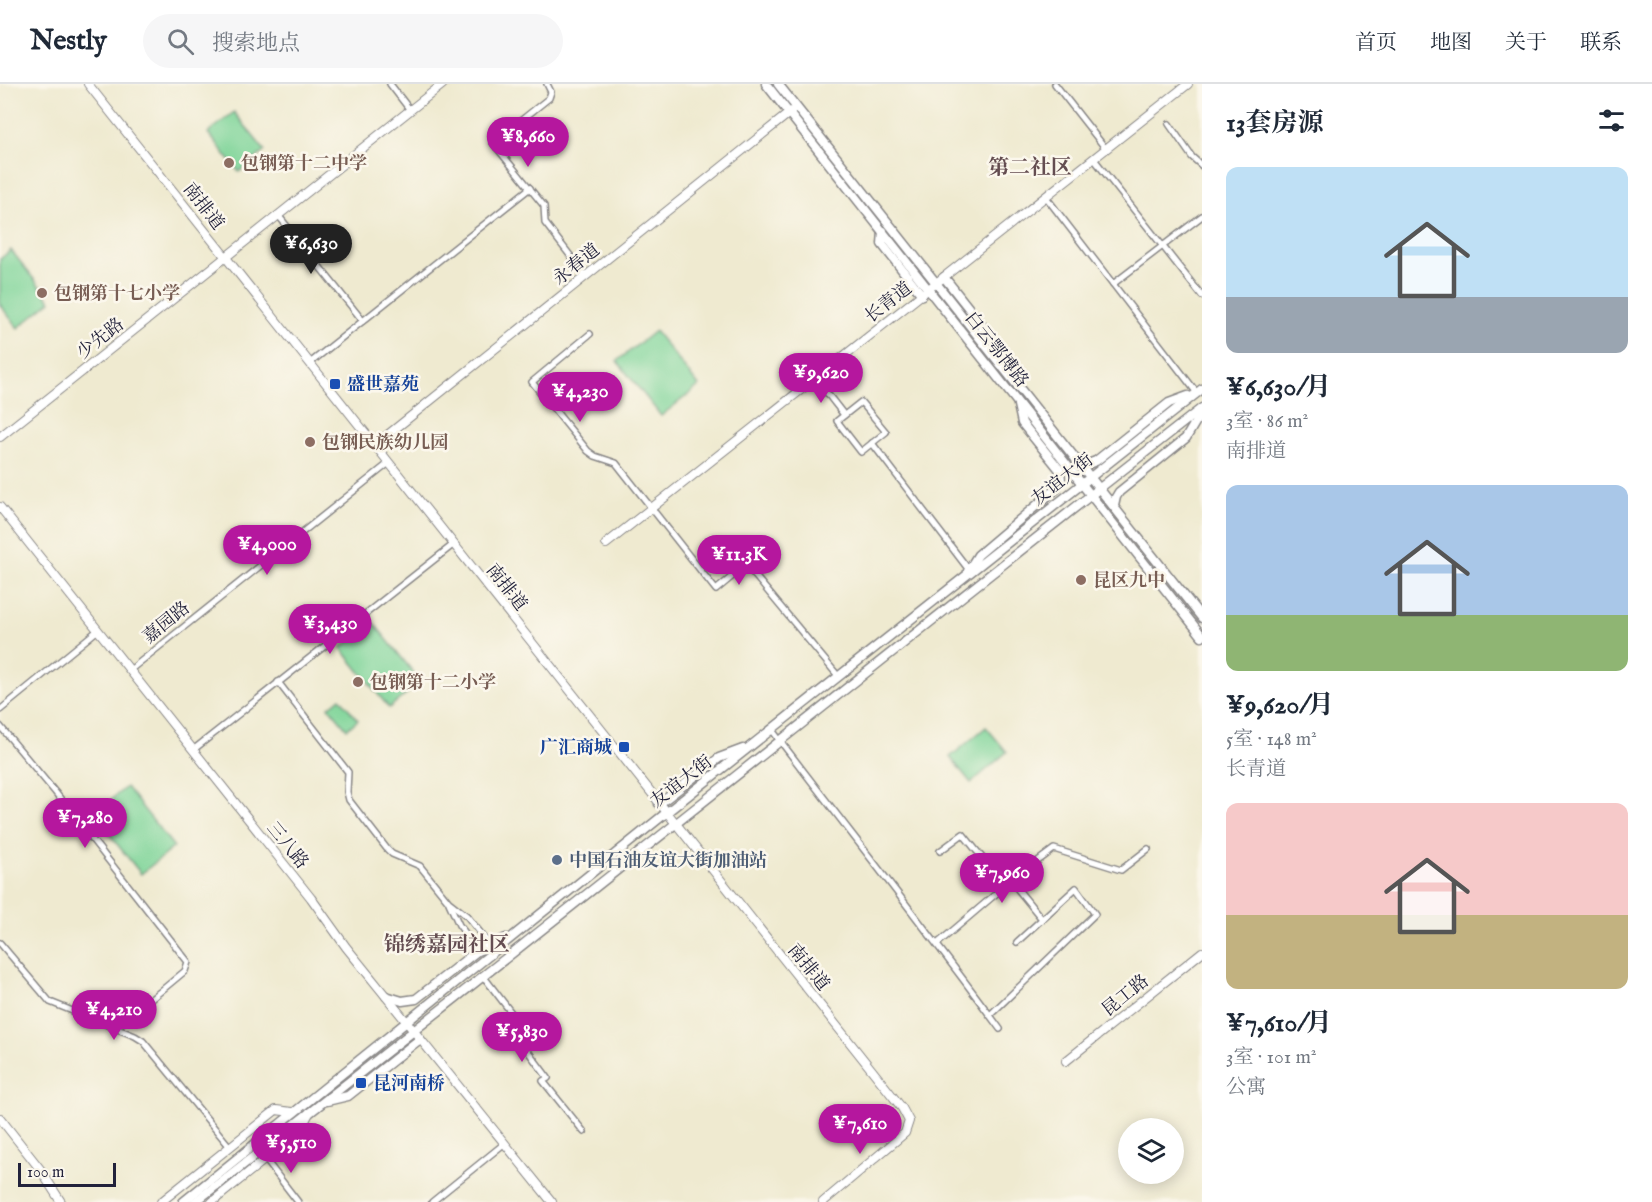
<!DOCTYPE html>
<html lang="zh">
<head>
<meta charset="utf-8">
<style>
	:root { --surface:#fff; --page:#f6f6f7; --text:#1f2937; --muted:#747a83; --line:#e0e1e3; --accent:#b5179e }
	body { margin:0; font-family:"IM FELL English","Noto Serif SC",serif; background:var(--page); color:var(--text); height:100vh; display:flex; flex-direction:column; font-size:22px; white-space:nowrap }
	* { box-sizing:border-box; margin:0 }
	p { font-size:20px; color:var(--muted) }
	.icon { flex:none; width:33px; height:33px; fill:none; stroke:currentColor; stroke-width:2; stroke-linecap:round; stroke-linejoin:round }
	.map { position:relative; flex:1; overflow:hidden }
	.panel { display:flex; flex-direction:column; background:var(--surface); width:450px }
	.panel>* { flex:none }
	.fabs { position:absolute; left:1118px; top:1034px; display:grid; gap:12px }
	.fabs a { display:grid; place-items:center; width:66px; height:66px; border-radius:50%; background:var(--surface); box-shadow:0 3px 15px #0003; font-size:30px }
	.scale { position:absolute; left:18px; bottom:15px; width:98px; box-sizing:border-box; padding-left:6px; border:3px solid #22223b; border-top:0; font-size:16px; line-height:21px; white-space:nowrap; color:#22223b; -webkit-text-stroke:4px #fbf7ec; paint-order:stroke }
	.price { position:absolute; translate:-50% -51px; padding:0 14px; border-radius:21px; background:var(--accent); color:#fff; font-size:20px; line-height:39px; filter:drop-shadow(0 2px 3px #0008) }
	.price::after { content:''; position:absolute; left:50%; top:36px; width:18px; height:14px; margin-left:-9px; background:inherit; clip-path:polygon(0 0,100% 0,50% 100%) }
	.price.on { background:#222; color:#fff }
	ul { padding:0; list-style:none }
	li { display:grid; align-content:center; gap:12px; height:318px; padding:0 24px }
	li span { display:grid; place-items:center; height:186px; border-radius:12px; color:#555 }
	li>.icon { margin-inline-start:auto }
	span .icon { width:108px; height:108px; fill:#fffc; stroke-width:1 }
	li b { font-size:26px }
	h2 { display:flex; justify-content:space-between; align-items:center; height:72px; padding:0 24px; font-size:26px }
	header { display:flex; align-items:center; gap:36px; box-sizing:border-box; height:84px; padding:0 30px; background:var(--surface); border-bottom:2px solid var(--line) }
	header strong { font-size:28px }
	nav { display:flex; gap:33px; margin-inline-start:auto; font-size:21px }
	.search { width:420px; height:54px; background:var(--page); display:flex; align-items:center; gap:15px; box-sizing:border-box; padding:0 21px; border-radius:33px; color:var(--muted); font-size:22px }
	main { display:flex; flex:1; min-height:0 }
	.map>svg:first-child { display:block }
</style>
</head>
<body>
<header>
<strong>Nestly</strong>
<div class="search"><svg class="icon" aria-label="search" viewBox="0 0 24 24"><circle cx="10" cy="10" r="6"/><path d="M15 15l6 6"/></svg>搜索地点</div>
<nav><a>首页</a><a>地图</a><a>关于</a><a>联系</a></nav>
</header>
<main>
<div class="map">
<svg width="1202" height="1118" viewBox="0 0 1202 1118">
	<rect width="100%" height="100%" fill="#fbf7ec"/>
	<filter id="ink" filterUnits="userSpaceOnUse"><feTurbulence type="fractalNoise" baseFrequency=".0167" numOctaves="2"/><feDisplacementMap in="SourceGraphic" scale="12" xChannelSelector="R" yChannelSelector="G"/><feConvolveMatrix kernelMatrix="1 2 1 2 8 2 1 2 1" color-interpolation-filters="sRGB"/></filter>
	<filter id="wash" filterUnits="userSpaceOnUse"><feTurbulence type="fractalNoise" baseFrequency=".008" numOctaves="4" result="noise"/><feDisplacementMap in="SourceGraphic" scale="24" xChannelSelector="R" yChannelSelector="G"/><feGaussianBlur stdDeviation="1.35" result="paint"/><feColorMatrix in="noise" values="0 0 0 0 0 0 0 0 0 0 0 0 0 0 0 0 0 1.4 0 .05"/><feComposite in="paint" operator="in"/></filter>
	<g filter="url(#wash)">
		<rect width="100%" height="100%" fill="#efead0"/>
		<g fill="#7ed498" stroke="#507b6a" stroke-width="1.5">
			<path d="M 234,28 L 265,67 L 239,88 L 208,49 Z"/>
			<path d="M 11,166 L 51,217 L 18,244 L 0,221 L 0,175 Z"/>
			<path d="M 655,247 L 699,302 L 661,332 L 617,277 Z"/>
			<path d="M 373,538 L 421,598 L 389,624 L 341,564 Z"/>
			<path d="M 340,614 L 358,636 L 347,645 L 329,623 Z"/>
			<path d="M 986,643 L 1007,668 L 971,699 L 950,673 Z"/>
			<path d="M 126,703 L 174,763 L 141,790 L 93,730 Z"/>
		</g>
	</g>
	<g filter="url(#ink)">
		<g fill="none" stroke-linecap="round" stroke-linejoin="round">
			<g stroke="#888686" stroke-width="8">
				<g id="street">
					<path d="M 390,0 L 410,26"/>
					<path d="M 547,0 L 551,8 L 549,14 L 493,59 L 544,122 L 545,139 L 586,192"/>
					<path d="M 1055,0 L 1106,65"/>
					<path d="M 1169,40 L 1192,73 L 1202,82"/>
					<path d="M 1094,75 L 1202,212"/>
					<path d="M 1046,113 L 1197,309"/>
					<path d="M 278,131 L 363,237"/>
					<path d="M 1113,200 L 1202,132"/>
					<path d="M 590,250 L 532,298 L 588,367 L 595,372 L 616,379 L 716,506 L 746,481 L 839,593"/>
					<path d="M 310,279 L 530,104"/>
					<path d="M 816,295 L 844,331"/>
					<path d="M 861,318 L 886,348 L 861,368 L 837,337 Z"/>
					<path d="M 872,359 L 969,486"/>
					<path d="M 130,586 L 389,379"/>
					<path d="M 278,598 L 348,688 L 347,708 L 349,716 L 387,765 L 392,770 L 420,782 L 449,818 L 467,832 L 490,861"/>
					<path d="M 0,626 L 98,546"/>
					<path d="M 0,642 L 55,708 L 188,878 L 185,887 L 115,945"/>
					<path d="M 772,646 C 848,746 926,844 1000,945"/>
					<path d="M 193,666 L 454,460"/>
					<path d="M 940,767 L 963,750 L 1005,802"/>
					<path d="M 1011,797 L 1042,835"/>
					<path d="M 449,819 L 459,841 L 478,866"/>
					<path d="M 0,859 L 50,918 L 135,952 L 143,957 L 230,1063"/>
					<path d="M 937,860 L 1011,797 L 1054,765 L 1121,786 L 1148,765"/>
					<path d="M 484,893 L 526,948 L 527,966 L 548,994 L 543,997 L 584,1048"/>
					<path d="M 990,931 L 1095,830 L 1076,804 L 1017,858"/>
					<path d="M 265,1075 L 298,1118"/>
					<path d="M 432,1118 L 505,1059"/>
				</g>
			</g>
			<g stroke="#888686" stroke-width="10">
				<g id="secondary">
					<path d="M 88,0 L 902,1024 L 909,1037 L 905,1049 L 823,1118"/>
					<path d="M 0,353 L 443,0"/>
					<path d="M 375,361 L 793,26"/>
					<path d="M 0,423 L 311,814 L 346,863 L 552,1118"/>
					<path d="M 606,460 L 1188,0"/>
					<path d="M 1066,977 L 1202,868"/>
					<path d="M 0,1034 L 40,1085 L 61,1118"/>
					<path d="M 161,1118 L 276,1026 L 292,1028"/>
					<path d="M 212,1118 L 300,1047 L 309,1029"/>
				</g>
			</g>
			<g stroke="#888686" stroke-width="11">
				<g id="primary">
					<path d="M 766,0 L 1202,552"/>
					<path d="M 778,0 L 1202,534"/>
					<path d="M 883,147 L 882,160 L 922,211"/>
					<path d="M 944,193 L 982,241 L 983,256"/>
					<path d="M 1079,377 L 1088,380 L 1096,377 L 1169,319 L 1188,312"/>
					<path d="M 1114,422 L 1116,413 L 1119,408 L 1186,354 L 1202,327"/>
					<path d="M 968,487 L 978,471 L 1056,405 L 1061,396 L 1060,386 L 1022,339 L 1018,321"/>
					<path d="M 659,720 L 719,674 L 743,665"/>
					<path d="M 386,912 L 402,917 L 416,915 L 477,867 L 506,854"/>
					<path d="M 327,1017 L 348,1012 L 420,955"/>
					<path d="M 183,1118 L 666,729 L 1202,305"/>
					<path d="M 195,1118 C 533,856 865,587 1202,324"/>
				</g>
			</g>
			<use href="#street" stroke="#fff" stroke-width="5"/>
			<use href="#secondary" stroke="#fff" stroke-width="8"/>
			<use href="#primary" stroke="#fff" stroke-width="8"/>
		</g>
	</g>
	<g fill="#8d6e63" stroke="#fbf7ec" stroke-width="2">
		<circle cx="229" cy="79" r="6"/>
		<circle cx="42" cy="209" r="6"/>
		<circle cx="310" cy="358" r="6"/>
		<circle cx="1081" cy="496" r="6"/>
		<circle cx="358" cy="598" r="6"/>
	</g>
	<g fill="#1a4fb4" stroke="#fbf7ec" stroke-width="2">
		<rect x="329" y="294" width="12" height="12" rx="3"/>
		<rect x="618" y="657" width="12" height="12" rx="3"/>
		<rect x="355" y="993" width="12" height="12" rx="3"/>
	</g>
	<circle fill="#5c6f8a" stroke="#fbf7ec" stroke-width="2" cx="557" cy="776" r="6"/>
	<g text-anchor="middle" stroke-width="5" stroke-linejoin="round" paint-order="stroke">
		<g font-size="18" font-weight="bold" fill="#785e54" stroke="#fbf7ec" text-anchor="start">
			<text x="241" y="85">包钢第十二中学</text>
			<text x="54" y="215">包钢第十七小学</text>
			<text x="322" y="364">包钢民族幼儿园</text>
			<text x="1093" y="502">昆区九中</text>
			<text x="370" y="604">包钢第十二小学</text>
		</g>
		<g font-size="18" fill="#22223b" stroke="#fbf7ec">
			<text transform="translate(204 122) rotate(52)" y="6">南排道</text>
			<text transform="translate(576 180) rotate(-39)" y="6">永春道</text>
			<text transform="translate(888 218) rotate(-38)" y="6">长青道</text>
			<text transform="translate(100 254) rotate(-38)" y="6">少先路</text>
			<text transform="translate(997 265) rotate(52)" y="6">白云鄂博路</text>
			<text transform="translate(1062 395) rotate(-38)" y="6">友谊大街</text>
			<text transform="translate(507 503) rotate(52)" y="6">南排道</text>
			<text transform="translate(166 538) rotate(-39)" y="6">嘉园路</text>
			<text transform="translate(681 697) rotate(-38)" y="6">友谊大街</text>
			<text transform="translate(288 761) rotate(51)" y="6">三八路</text>
			<text transform="translate(809 883) rotate(51)" y="6">南排道</text>
			<text transform="translate(1125 911) rotate(-39)" y="6">昆工路</text>
		</g>
		<g font-size="18" font-weight="bold" fill="#164399" stroke="#fbf7ec" text-anchor="start">
			<text x="347" y="306">盛世嘉苑</text>
			<text x="612" y="669" text-anchor="end">广汇商城</text>
			<text x="373" y="1005">昆河南桥</text>
		</g>
		<g font-size="18" font-weight="bold" fill="#4e5e75" stroke="#fbf7ec" text-anchor="start">
			<text x="569" y="782">中国石油友谊大街加油站</text>
		</g>
		<g font-size="21" font-weight="bold" fill="#644d51" stroke="#fbf7ec">
			<text x="1030" y="90">第二社区</text>
			<text x="447" y="867">锦绣嘉园社区</text>
		</g>
	</g>
</svg>
<div class="fabs">
<a><svg class="icon" aria-label="layers" viewBox="0 0 24 24"><path d="M12 4l9 5-9 5-9-5zM3 14l9 5 9-5"/></svg></a>
</div>
<div class="scale">100 m</div>
<b class="price" style="left:528px;top:84px">¥8,660</b>
<b class="price on" style="left:311px;top:191px">¥6,630</b>
<b class="price" style="left:821px;top:320px">¥9,620</b>
<b class="price" style="left:580px;top:339px">¥4,230</b>
<b class="price" style="left:267px;top:492px">¥4,000</b>
<b class="price" style="left:739px;top:502px">¥11.3K</b>
<b class="price" style="left:330px;top:571px">¥3,430</b>
<b class="price" style="left:85px;top:765px">¥7,280</b>
<b class="price" style="left:1002px;top:820px">¥7,960</b>
<b class="price" style="left:114px;top:957px">¥4,210</b>
<b class="price" style="left:522px;top:979px">¥5,830</b>
<b class="price" style="left:860px;top:1071px">¥7,610</b>
<b class="price" style="left:291px;top:1090px">¥5,510</b>
</div>
<section class="panel">
<h2>13套房源<svg class="icon" aria-label="filters" viewBox="0 0 24 24"><path d="M4 7h16M4 17h16"/><circle cx="9" cy="7" r="2"/><circle cx="15" cy="17" r="2"/></svg></h2>
<ul>
<li><span style="background:linear-gradient(#bfe0f5 70%,#9aa5b1 0)"><svg class="icon" aria-label="home" viewBox="0 0 24 24"><path d="M3 11l9-7 9 7M6 9v11h12V9"/></svg></span><div><b>¥6,630/月</b><p>3室 · 86 m²</p><p>南排道</p></div></li>
<li><span style="background:linear-gradient(#a9c7e8 70%,#8fb573 0)"><svg class="icon" aria-label="home" viewBox="0 0 24 24"><path d="M3 11l9-7 9 7M6 9v11h12V9"/></svg></span><div><b>¥9,620/月</b><p>5室 · 148 m²</p><p>长青道</p></div></li>
<li><span style="background:linear-gradient(#f6c9c9 60%,#c2b280 0)"><svg class="icon" aria-label="home" viewBox="0 0 24 24"><path d="M3 11l9-7 9 7M6 9v11h12V9"/></svg></span><div><b>¥7,610/月</b><p>3室 · 101 m²</p><p>公寓</p></div></li>
</ul>
</section>
</main>
</body>
</html>
